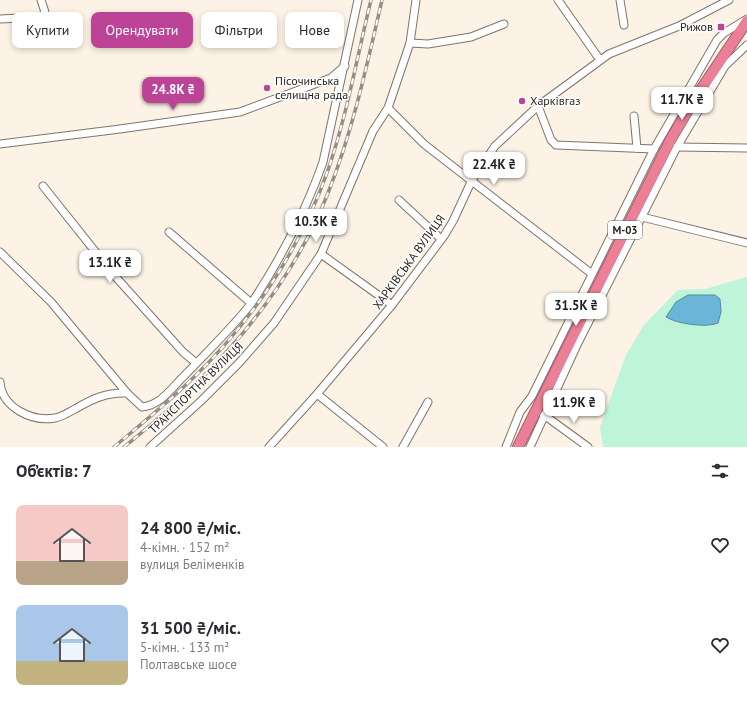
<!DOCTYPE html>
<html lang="uk">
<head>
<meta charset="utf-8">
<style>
	:root { --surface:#fff; --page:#f7f7f7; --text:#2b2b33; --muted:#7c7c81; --accent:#bc4395 }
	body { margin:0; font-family:"PT Sans",sans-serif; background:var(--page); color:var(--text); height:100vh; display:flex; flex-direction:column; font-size:15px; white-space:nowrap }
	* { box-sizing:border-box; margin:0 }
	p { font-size:13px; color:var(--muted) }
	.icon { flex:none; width:22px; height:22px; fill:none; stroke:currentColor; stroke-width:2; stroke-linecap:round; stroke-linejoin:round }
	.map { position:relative; height:447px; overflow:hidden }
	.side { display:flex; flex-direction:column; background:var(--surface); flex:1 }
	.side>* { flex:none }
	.top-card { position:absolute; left:12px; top:12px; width:400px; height:36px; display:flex; gap:8px }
	.price { position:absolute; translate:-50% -34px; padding:0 9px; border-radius:8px; background:#fff; color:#222; font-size:13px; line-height:26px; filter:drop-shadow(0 1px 2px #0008) }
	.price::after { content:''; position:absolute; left:50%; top:24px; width:12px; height:9px; margin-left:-6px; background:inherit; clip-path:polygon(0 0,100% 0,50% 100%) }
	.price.selected { background:var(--accent); color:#fff }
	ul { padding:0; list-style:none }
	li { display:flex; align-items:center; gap:12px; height:100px; padding:0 16px }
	li span { display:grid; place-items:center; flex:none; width:112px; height:80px; border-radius:8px; color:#555 }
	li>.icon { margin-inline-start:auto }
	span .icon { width:48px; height:48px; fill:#fffc; stroke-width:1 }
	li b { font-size:17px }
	h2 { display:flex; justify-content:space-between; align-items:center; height:48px; padding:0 16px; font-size:17px }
	.chip { padding:0 14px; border-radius:8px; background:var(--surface); box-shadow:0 2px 6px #0003; font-size:14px; line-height:36px }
	.chip.selected { background:var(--accent); color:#fff }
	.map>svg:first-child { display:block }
</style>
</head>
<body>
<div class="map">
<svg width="747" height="447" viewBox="0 0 747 447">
	<rect width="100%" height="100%" fill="#fcf2e5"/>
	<path fill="#bef4d8" d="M 747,277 L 747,447 L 603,447 L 600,427 L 626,355 L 644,325 L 678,290 L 705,289 Z"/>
	<path fill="#6bb6d8" stroke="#55899f" d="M 688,295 L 715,295 L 720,299 L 721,312 L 718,323 C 707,328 677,324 666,317 L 676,302 Z"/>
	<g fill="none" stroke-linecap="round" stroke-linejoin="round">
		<g stroke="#7e756a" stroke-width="9">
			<g id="minor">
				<path d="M 558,0 L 600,60"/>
				<path d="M 620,0 L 624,25"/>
				<path d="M 0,19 L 41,17 L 45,12 L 41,0"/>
				<path d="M 410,43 L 428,44 L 471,37 L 504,24"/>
				<path d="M 538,106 L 551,140 L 556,145 L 654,149"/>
				<path d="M 388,108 L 424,144 L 451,165 L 592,274"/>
				<path d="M 634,116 L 637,148"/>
				<path d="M 0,144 L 120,129 L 240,112 L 331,78 L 345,66"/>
				<path d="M 677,147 L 747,148"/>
				<path d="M 43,186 L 114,275 L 183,352 L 196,363"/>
				<path d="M 399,200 L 441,239"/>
				<path d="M 642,217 L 747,243"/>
				<path d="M 169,232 L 251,303"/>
				<path d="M 0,252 L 51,302 L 127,393"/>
				<path d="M 321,254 L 392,305"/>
				<path d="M 0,382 C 2,408 32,422 55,418 C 62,417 69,412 75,409 C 92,399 107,392 127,393 L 142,407 C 162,405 172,387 186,374 C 208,351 230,330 250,305 C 257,296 262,286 268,277 C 290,240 309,203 323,162 L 358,0"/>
				<path d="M 317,394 L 383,447"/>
				<path d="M 544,415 L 588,447"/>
				<path d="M 150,447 L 201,401 L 239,363 L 274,323 L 321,254 L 373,131 L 388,108 L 410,43 L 416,0"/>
				<path d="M 269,447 L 317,394 L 392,305 L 444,236 L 453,221 L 472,180 L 495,146 L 538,106 L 609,54 L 679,26 L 729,0"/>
				<path d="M 403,447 L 428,402"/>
				<path d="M 506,447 L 520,412 L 532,396 L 654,149 L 717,40 L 724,33 L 747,19"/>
				<path d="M 530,447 L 577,345 L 677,147 L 725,66 L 747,45"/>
			</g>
		</g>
		<g stroke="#a45d6c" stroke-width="12">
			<path id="highway" d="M 518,447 L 670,141 L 694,100 L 747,21"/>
		</g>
		<use href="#minor" stroke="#fff" stroke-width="7"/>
		<use href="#highway" stroke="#ea7f97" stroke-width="10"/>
		<g stroke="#958e85" stroke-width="3.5">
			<g id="rail">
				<path d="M 114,447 C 140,425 166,404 190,381 C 251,323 300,250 328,170 C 347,115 357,57 371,0"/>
				<path d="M 124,447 C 210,378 287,297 328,193 C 353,130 367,65 382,0"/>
			</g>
		</g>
		<use href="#rail" stroke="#fff" stroke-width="2" stroke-dasharray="6" stroke-linecap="butt"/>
	</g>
	<g fill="#bc4395" stroke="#fff" stroke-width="1.5">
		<rect x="717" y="23" width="8" height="8" rx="2"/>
		<circle cx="267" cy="88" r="4"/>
		<circle cx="522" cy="101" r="4"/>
	</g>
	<g text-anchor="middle" stroke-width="3" stroke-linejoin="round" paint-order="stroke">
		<rect fill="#fff" stroke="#65625f" stroke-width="1" x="608" y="221" width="34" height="18" rx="3"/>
		<g font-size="11" font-weight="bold" fill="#231f1b">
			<text x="625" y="234">М-03</text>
		</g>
		<g font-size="12" fill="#231f1b" stroke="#fff" text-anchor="start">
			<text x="713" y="31" text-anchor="end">Рижов</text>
			<text x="275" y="85">Пісочинська<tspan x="275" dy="14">селищна рада</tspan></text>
			<text x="530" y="105">Харківгаз</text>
		</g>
		<g font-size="12" fill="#231f1b" stroke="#fff">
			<text transform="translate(409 262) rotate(-54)" y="4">ХАРКІВСЬКА ВУЛИЦЯ</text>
			<text transform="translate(196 388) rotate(-44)" y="4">ТРАНСПОРТНА ВУЛИЦЯ</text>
		</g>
	</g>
</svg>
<b class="price selected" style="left:173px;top:111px">24.8K ₴</b>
<b class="price" style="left:682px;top:121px">11.7K ₴</b>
<b class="price" style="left:494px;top:186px">22.4K ₴</b>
<b class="price" style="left:316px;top:243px">10.3K ₴</b>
<b class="price" style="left:110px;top:284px">13.1K ₴</b>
<b class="price" style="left:576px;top:327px">31.5K ₴</b>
<b class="price" style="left:574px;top:424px">11.9K ₴</b>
<div class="top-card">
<a class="chip">Купити</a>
<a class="chip selected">Орендувати</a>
<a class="chip">Фільтри</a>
<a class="chip">Нове</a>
</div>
</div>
<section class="side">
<h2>Об’єктів: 7<svg class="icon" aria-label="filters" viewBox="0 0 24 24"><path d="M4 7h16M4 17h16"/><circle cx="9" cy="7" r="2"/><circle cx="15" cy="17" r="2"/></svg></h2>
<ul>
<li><span style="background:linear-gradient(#f6c9c9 70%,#b9a48a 0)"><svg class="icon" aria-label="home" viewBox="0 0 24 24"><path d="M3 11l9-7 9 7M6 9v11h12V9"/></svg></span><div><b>24 800 ₴/міс.</b><p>4-кімн. · 152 m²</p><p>вулиця Беліменків</p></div><svg class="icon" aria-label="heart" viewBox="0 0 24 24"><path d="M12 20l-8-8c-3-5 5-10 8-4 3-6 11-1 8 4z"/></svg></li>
<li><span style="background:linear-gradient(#a9c7e8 70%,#c2b280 0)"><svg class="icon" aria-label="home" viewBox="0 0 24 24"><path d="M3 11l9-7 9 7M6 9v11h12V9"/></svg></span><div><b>31 500 ₴/міс.</b><p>5-кімн. · 133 m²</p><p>Полтавське шосе</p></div><svg class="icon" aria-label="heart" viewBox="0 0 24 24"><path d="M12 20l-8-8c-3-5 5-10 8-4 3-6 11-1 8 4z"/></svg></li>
</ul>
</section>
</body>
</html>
